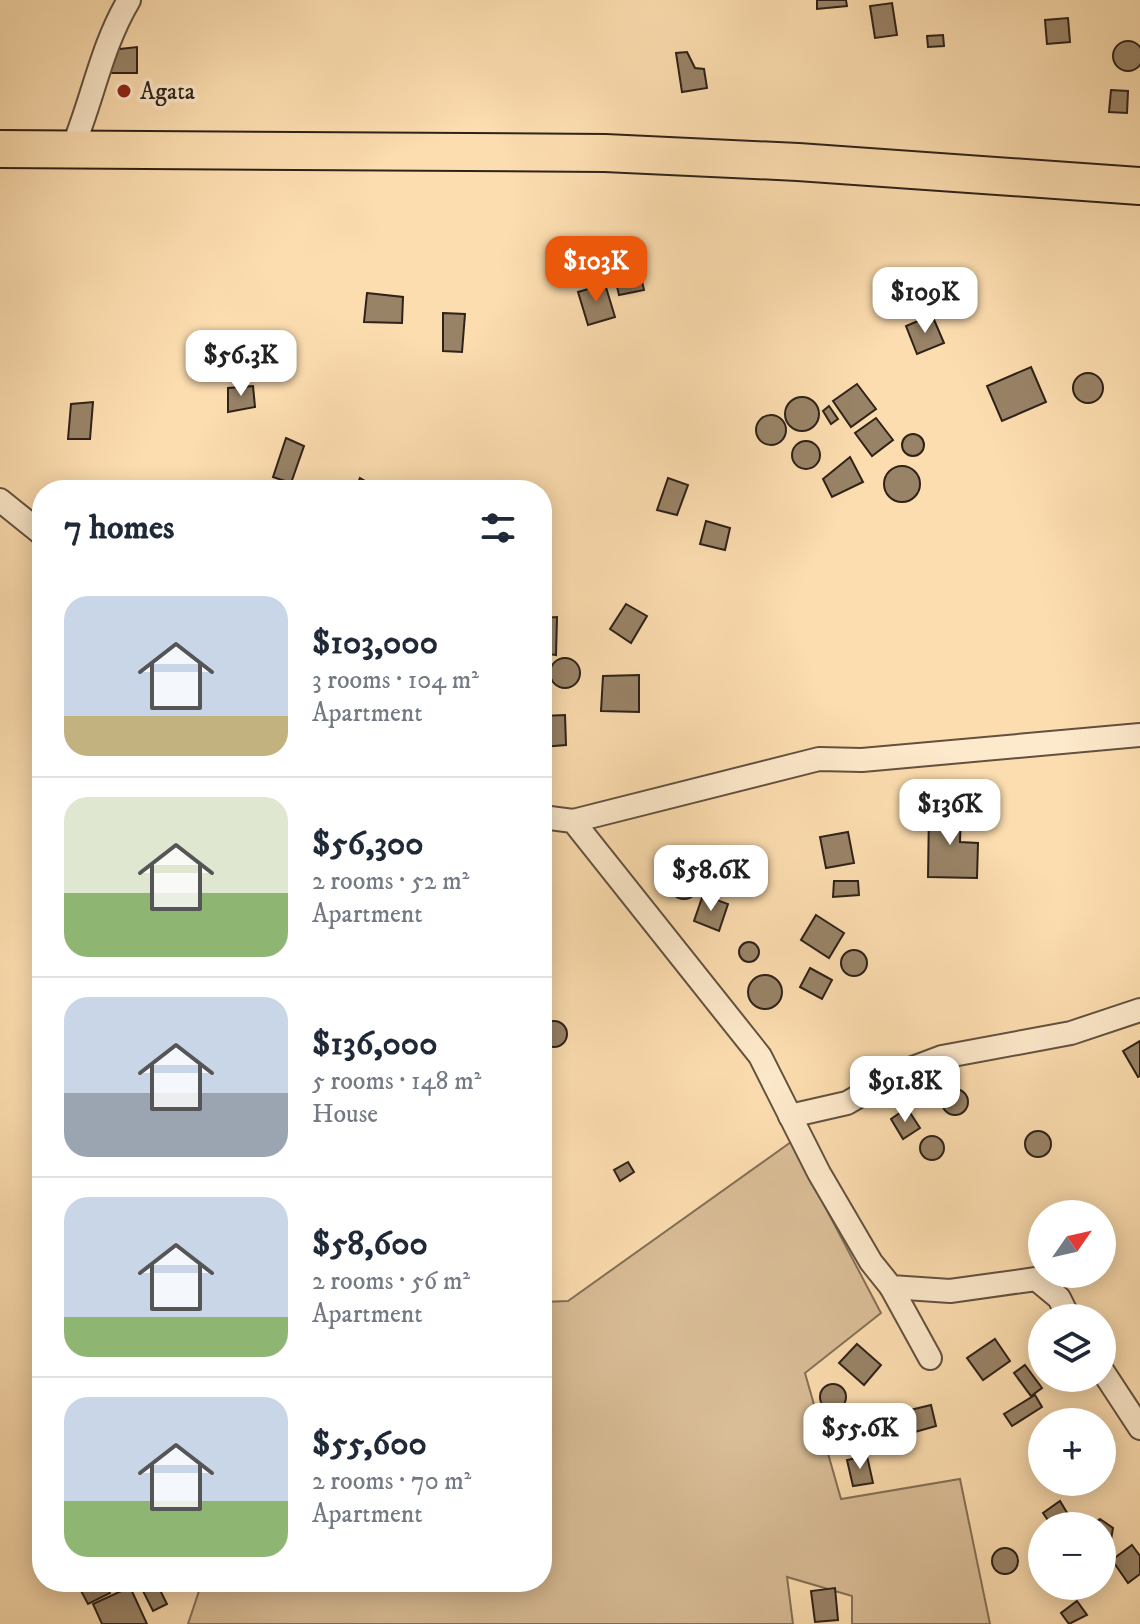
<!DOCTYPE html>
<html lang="en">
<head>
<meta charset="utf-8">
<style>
	:root { --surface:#fff; --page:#f2f2f3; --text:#1f2937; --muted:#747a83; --line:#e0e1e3; --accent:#ea580c }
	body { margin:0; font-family:"IM FELL DW Pica",serif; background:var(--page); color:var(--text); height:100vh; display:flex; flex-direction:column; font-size:30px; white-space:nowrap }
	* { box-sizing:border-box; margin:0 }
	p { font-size:26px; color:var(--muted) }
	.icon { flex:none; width:44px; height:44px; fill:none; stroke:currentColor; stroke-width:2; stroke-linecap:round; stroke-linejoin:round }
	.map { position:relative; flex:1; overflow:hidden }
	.drawer { position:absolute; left:32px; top:480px; width:520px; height:1112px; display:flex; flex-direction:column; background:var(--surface); border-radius:32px; box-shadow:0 4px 20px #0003 }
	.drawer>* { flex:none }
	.needle { width:52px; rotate:56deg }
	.fabs { position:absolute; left:1028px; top:1200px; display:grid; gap:16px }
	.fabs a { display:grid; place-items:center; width:88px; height:88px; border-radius:50%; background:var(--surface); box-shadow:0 4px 20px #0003; font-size:40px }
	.price { position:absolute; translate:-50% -68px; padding:0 18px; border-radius:16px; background:#fff; color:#222; font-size:26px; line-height:52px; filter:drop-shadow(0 2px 4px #0008) }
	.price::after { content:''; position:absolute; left:50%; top:48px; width:24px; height:18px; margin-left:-12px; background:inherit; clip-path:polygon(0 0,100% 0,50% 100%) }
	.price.current { background:var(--accent); color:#fff }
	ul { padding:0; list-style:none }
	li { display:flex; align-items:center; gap:24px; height:200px; padding:0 32px }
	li+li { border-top:2px solid var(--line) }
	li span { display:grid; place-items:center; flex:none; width:224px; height:160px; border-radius:24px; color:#555 }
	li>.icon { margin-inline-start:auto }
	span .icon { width:96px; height:96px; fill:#fffc; stroke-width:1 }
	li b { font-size:34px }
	h2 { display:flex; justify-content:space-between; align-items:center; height:96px; padding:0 32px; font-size:34px }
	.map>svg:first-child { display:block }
</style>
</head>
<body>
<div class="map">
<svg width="1140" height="1624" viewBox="0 0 1140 1624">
	<rect width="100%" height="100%" fill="#fcddaf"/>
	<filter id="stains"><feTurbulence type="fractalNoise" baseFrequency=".0025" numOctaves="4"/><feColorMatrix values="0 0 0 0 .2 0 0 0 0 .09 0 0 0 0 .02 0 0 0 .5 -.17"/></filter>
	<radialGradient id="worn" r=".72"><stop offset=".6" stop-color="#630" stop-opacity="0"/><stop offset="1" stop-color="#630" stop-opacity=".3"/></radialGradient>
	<path fill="#d9bd96" stroke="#847058" stroke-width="2" d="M 791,1142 L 881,1313 L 805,1373 L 841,1499 L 960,1479 L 990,1624 L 852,1624 L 852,1596 L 787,1577 L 793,1624 L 188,1624 L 202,1582 L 542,1582 L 542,1302 L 568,1301 Z"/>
	<g fill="#998367" stroke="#2e221a" stroke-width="2">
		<path d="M 817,0 L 846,0 L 847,6 L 817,9 Z"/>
		<path d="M 892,3 L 897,35 L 875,38 L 870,6 Z"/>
		<path d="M 1068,18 L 1070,42 L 1047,44 L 1045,20 Z"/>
		<path d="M 943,35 L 944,46 L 928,47 L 927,36 Z"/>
		<circle cx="1128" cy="56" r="15"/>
		<path d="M 137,47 L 137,73 L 111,73 L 111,50 Z"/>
		<path d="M 687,52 L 695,68 L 704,69 L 707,88 L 682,92 L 676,53 Z"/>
		<path d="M 1111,90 L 1128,91 L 1127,113 L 1109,112 Z"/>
		<path d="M 638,264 L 644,290 L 619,295 L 613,269 Z"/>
		<path d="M 605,284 L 615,317 L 588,325 L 578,292 Z"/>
		<path d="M 367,293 L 403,297 L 402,323 L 364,322 Z"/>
		<path d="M 443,313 L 465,314 L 462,352 L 443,351 Z"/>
		<path d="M 932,315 L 944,343 L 917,354 L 906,326 Z"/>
		<path d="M 1031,367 L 1046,402 L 1002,421 L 987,386 Z"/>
		<circle cx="1088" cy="388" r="15"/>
		<path d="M 857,384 L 876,409 L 851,427 L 833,401 Z"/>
		<path d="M 253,386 L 255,407 L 228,412 L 228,388 Z"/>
		<circle cx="802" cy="414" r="17"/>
		<path d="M 93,402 L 90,439 L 68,439 L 71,404 Z"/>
		<path d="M 829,406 L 838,419 L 831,424 L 823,411 Z"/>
		<circle cx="771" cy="430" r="15"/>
		<path d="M 876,418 L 893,440 L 872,456 L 855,433 Z"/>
		<circle cx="913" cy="445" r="11"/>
		<path d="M 286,438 L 304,446 L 291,483 L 273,477 Z"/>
		<circle cx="806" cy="455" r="14"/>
		<path d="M 850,457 L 863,482 L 832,497 L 823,479 Z"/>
		<circle cx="902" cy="484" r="18"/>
		<path d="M 360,478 L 377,488 L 376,490 L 355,490 Z"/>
		<path d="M 668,478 L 688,485 L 677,515 L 657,510 Z"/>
		<path d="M 706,521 L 730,528 L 725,550 L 700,544 Z"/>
		<path d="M 626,604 L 647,616 L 631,643 L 610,629 Z"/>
		<path d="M 557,617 L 556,655 L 542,653 L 542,618 Z"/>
		<circle cx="565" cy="673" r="15"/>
		<path d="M 639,675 L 639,712 L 601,711 L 603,676 Z"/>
		<path d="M 565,715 L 566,745 L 542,747 L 542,716 Z"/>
		<path d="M 929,809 L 961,810 L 960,842 L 978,843 L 977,878 L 928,877 Z"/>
		<path d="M 848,832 L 854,863 L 826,868 L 820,837 Z"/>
		<circle cx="738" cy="871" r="15"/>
		<circle cx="684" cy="884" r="15"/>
		<path d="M 834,881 L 858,881 L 859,895 L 833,897 Z"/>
		<path d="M 703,895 L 728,904 L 719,931 L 694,921 Z"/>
		<path d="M 816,915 L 844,933 L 829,958 L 801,940 Z"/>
		<circle cx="749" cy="952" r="10"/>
		<circle cx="854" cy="963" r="13"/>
		<path d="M 810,968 L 832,980 L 822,999 L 800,987 Z"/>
		<circle cx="765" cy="992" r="17"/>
		<circle cx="554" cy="1034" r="13"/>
		<path d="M 1140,1041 L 1140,1076 L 1138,1077 L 1123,1051 Z"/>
		<circle cx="922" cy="1086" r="13"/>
		<circle cx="955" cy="1102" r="13"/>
		<path d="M 907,1108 L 920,1128 L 903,1139 L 891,1119 Z"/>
		<circle cx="1038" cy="1144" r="13"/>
		<circle cx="932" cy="1148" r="12"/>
		<path d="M 628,1162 L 634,1172 L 620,1181 L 614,1170 Z"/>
		<path d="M 995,1339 L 1010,1361 L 983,1380 L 967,1358 Z"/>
		<path d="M 857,1344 L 881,1365 L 864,1385 L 839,1363 Z"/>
		<path d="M 1025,1365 L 1042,1388 L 1031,1396 L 1014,1373 Z"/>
		<circle cx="833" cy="1397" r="13"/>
		<path d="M 1035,1395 L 1042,1407 L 1012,1426 L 1004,1414 Z"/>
		<path d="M 931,1405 L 936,1426 L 915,1432 L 910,1410 Z"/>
		<path d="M 867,1456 L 873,1483 L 853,1486 L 847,1460 Z"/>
		<path d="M 1060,1501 L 1072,1521 L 1064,1526 L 1052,1526 L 1043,1513 Z"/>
		<path d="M 1100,1519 L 1113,1528 L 1111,1540 L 1104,1544 L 1102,1526 L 1090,1526 Z"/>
		<path d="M 1132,1545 L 1140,1556 L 1140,1574 L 1128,1583 L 1112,1560 Z"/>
		<circle cx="1005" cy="1561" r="13"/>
		<path d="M 90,1582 L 105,1582 L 110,1593 L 88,1604 L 79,1587 Z"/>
		<path d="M 156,1582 L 167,1604 L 153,1611 L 139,1583 Z"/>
		<path d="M 130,1587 L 147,1624 L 102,1624 L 93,1604 Z"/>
		<path d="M 835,1588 L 838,1620 L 815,1622 L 811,1591 Z"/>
		<path d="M 1077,1601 L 1087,1615 L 1069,1624 L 1061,1613 Z"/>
	</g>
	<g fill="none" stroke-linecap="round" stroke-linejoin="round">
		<g stroke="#62513f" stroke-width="26">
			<g id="street">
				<path d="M 72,149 C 93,99 101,47 129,0"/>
				<path d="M 0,500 L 42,534"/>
				<path d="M 542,817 L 573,821 L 760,1056 L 819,1173 L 871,1262 L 891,1287 L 950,1291 L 1036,1279 L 1059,1298 L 1069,1318"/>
				<path d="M 573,821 L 819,759 L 862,760 L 1140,735"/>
				<path d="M 790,1116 L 847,1103 L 897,1074 L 942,1057 L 1071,1033 L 1140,1010"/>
				<path d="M 891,1287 L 930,1358"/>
				<path d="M 1102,1370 L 1140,1428"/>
			</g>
		</g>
		<g stroke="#2e221a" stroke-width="40">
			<path id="primary" d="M 0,149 L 605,153 L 798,162 L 1140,186"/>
		</g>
		<use href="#street" stroke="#fde9cb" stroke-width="22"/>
		<use href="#primary" stroke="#fcddaf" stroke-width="36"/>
	</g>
	<circle fill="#8f2418" stroke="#fde9cb" stroke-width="3" cx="124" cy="91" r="8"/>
	<g text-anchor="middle" stroke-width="7" stroke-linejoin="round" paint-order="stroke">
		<g font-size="24" fill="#2e221a" stroke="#fde9cb" text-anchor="start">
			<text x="140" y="99">Agata</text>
		</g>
	</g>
	<rect width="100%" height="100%" filter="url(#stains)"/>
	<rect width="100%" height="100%" fill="url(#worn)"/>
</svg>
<div class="fabs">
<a><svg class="needle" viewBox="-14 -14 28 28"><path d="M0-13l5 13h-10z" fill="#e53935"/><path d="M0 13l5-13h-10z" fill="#747a83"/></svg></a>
<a><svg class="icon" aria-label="layers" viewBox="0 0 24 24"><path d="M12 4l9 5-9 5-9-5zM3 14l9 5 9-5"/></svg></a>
<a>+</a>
<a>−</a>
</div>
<b class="price current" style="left:596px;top:304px">$103K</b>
<b class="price" style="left:925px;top:335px">$109K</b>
<b class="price" style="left:241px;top:398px">$56.3K</b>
<b class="price" style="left:950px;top:847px">$136K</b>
<b class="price" style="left:711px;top:913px">$58.6K</b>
<b class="price" style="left:905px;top:1124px">$91.8K</b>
<b class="price" style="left:860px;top:1471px">$55.6K</b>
<section class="drawer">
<h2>7 homes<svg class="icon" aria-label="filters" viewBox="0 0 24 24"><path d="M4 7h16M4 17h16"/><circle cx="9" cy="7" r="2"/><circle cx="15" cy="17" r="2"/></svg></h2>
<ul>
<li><span style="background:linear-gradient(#c9d6e8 75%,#c2b280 0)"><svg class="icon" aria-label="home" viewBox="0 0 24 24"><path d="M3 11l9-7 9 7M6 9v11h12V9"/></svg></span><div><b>$103,000</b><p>3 rooms · 104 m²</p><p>Apartment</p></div></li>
<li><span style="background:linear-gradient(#dfe7d0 60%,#8fb573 0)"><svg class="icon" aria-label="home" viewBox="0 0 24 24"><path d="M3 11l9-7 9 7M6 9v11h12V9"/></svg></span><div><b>$56,300</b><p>2 rooms · 52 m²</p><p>Apartment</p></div></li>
<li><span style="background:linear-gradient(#c9d6e8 60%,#9aa5b1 0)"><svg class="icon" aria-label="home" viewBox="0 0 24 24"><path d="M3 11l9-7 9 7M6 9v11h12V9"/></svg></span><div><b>$136,000</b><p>5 rooms · 148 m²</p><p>House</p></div></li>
<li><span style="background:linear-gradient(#c9d6e8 75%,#8fb573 0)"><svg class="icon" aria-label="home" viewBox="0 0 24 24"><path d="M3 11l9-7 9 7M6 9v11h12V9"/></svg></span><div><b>$58,600</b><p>2 rooms · 56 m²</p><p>Apartment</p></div></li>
<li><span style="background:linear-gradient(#c9d6e8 65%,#8fb573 0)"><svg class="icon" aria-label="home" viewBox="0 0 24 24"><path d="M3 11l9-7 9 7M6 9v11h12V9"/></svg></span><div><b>$55,600</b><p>2 rooms · 70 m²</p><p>Apartment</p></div></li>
</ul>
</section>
</div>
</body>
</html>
